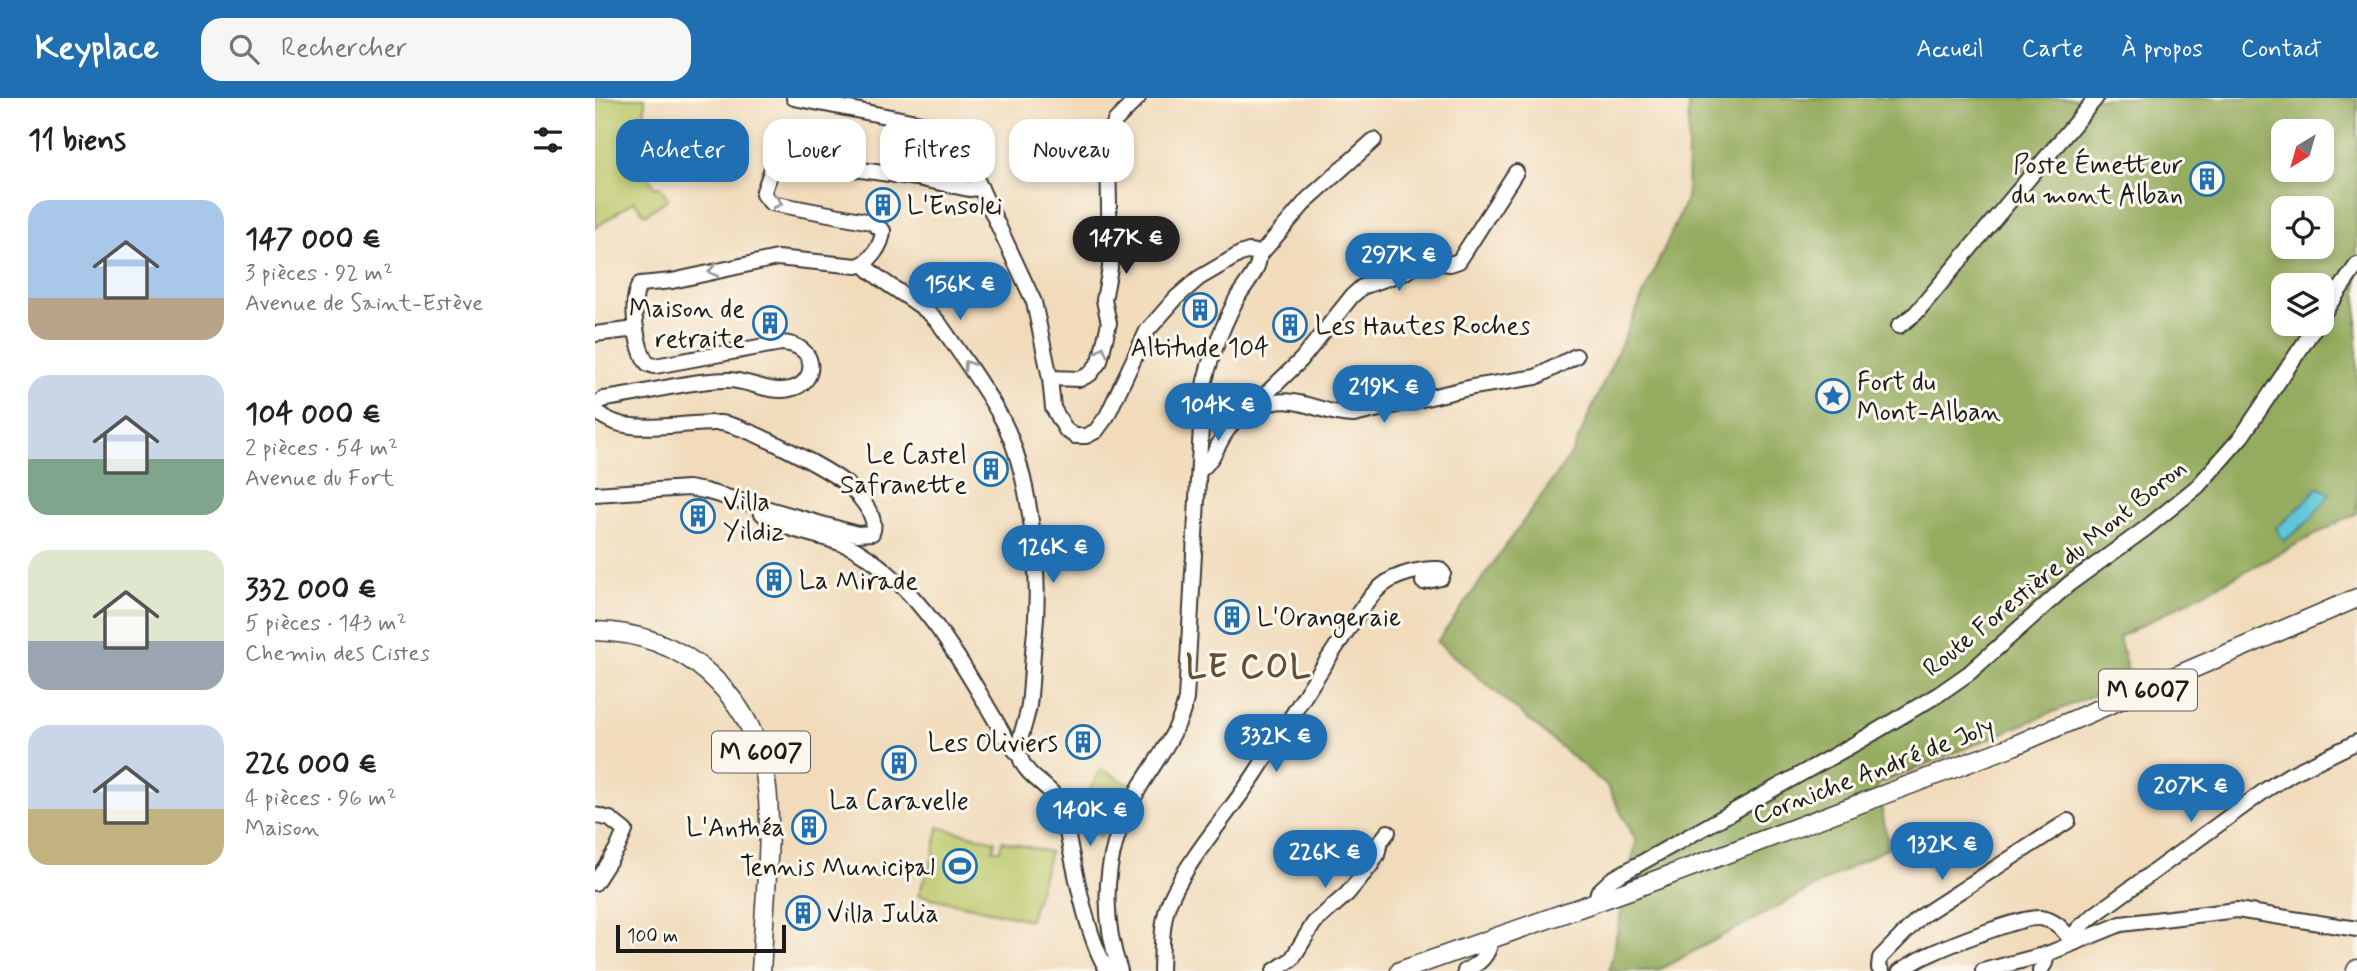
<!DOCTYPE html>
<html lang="fr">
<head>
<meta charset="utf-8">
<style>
	:root { --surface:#fff; --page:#f6f6f6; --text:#222; --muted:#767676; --accent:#1f6fb2 }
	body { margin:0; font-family:Mynerve,sans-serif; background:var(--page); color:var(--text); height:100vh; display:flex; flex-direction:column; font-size:26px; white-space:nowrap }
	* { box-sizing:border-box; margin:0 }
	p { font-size:23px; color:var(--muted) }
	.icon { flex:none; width:38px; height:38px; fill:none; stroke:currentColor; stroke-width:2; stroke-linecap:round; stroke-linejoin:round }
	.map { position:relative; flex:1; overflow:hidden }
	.sheet { display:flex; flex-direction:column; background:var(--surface); width:595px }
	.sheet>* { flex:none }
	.guide { position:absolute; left:21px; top:21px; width:665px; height:63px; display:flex; gap:14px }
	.needle { width:46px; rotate:217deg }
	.controls { position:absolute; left:1676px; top:21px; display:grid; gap:14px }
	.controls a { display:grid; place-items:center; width:63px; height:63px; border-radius:14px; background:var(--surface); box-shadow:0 4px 10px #0003; font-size:35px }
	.scale { position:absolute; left:21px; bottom:18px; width:170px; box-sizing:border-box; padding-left:7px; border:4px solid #1c1c1c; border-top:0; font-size:19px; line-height:24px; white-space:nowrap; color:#1c1c1c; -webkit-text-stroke:5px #fbf7ec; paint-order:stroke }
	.price { position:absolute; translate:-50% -60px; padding:0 16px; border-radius:24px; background:var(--accent); color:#fff; font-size:23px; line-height:46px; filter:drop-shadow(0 2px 4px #0008) }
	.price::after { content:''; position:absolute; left:50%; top:42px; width:21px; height:16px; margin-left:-10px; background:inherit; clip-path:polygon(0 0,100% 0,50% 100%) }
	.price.active { background:#222; color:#fff }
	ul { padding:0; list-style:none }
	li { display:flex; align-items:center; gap:21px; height:175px; padding:0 28px }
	li span { display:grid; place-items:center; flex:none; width:196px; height:140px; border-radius:21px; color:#555 }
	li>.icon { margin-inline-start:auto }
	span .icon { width:84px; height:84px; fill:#fffc; stroke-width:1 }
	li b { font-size:30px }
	h2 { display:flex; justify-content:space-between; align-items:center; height:84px; padding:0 28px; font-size:30px }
	.pill { padding:0 24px; border-radius:21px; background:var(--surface); box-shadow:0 4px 10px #0003; font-size:24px; line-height:63px }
	.pill.active { background:var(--accent); color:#fff }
	header { display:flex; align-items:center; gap:42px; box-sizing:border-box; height:98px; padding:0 35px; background:var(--accent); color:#fff }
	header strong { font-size:33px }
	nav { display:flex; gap:38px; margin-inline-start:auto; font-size:24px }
	.search { width:490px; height:63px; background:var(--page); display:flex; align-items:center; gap:18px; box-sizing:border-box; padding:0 24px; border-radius:21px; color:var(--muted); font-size:26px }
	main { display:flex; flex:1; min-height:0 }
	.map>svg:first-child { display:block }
</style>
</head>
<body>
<header>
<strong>Keyplace</strong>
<div class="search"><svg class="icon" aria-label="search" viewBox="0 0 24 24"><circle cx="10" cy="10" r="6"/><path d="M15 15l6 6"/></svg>Rechercher</div>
<nav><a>Accueil</a><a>Carte</a><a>À propos</a><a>Contact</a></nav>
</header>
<main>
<section class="sheet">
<h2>11 biens<svg class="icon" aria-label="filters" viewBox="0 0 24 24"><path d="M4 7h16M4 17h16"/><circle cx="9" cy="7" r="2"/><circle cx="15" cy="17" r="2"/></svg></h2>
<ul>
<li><span style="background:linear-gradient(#a9c7e8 70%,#b9a48a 0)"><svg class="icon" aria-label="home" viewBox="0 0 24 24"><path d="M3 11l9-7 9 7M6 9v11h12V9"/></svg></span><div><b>147 000 €</b><p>3 pièces · 92 m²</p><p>Avenue de Saint-Estève</p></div></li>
<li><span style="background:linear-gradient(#c9d6e8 60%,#7fa58c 0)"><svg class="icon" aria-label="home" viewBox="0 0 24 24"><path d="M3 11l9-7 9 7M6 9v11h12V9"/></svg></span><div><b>104 000 €</b><p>2 pièces · 54 m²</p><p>Avenue du Fort</p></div></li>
<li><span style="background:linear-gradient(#dfe7d0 65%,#9aa5b1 0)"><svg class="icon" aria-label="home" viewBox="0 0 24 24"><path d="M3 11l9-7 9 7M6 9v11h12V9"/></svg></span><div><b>332 000 €</b><p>5 pièces · 143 m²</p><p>Chemin des Cistes</p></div></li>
<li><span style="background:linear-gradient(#c9d6e8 60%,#c2b280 0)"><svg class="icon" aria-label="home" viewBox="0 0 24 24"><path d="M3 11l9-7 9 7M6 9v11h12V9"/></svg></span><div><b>226 000 €</b><p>4 pièces · 96 m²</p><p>Maison</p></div></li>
</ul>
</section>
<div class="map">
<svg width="1762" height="873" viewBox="0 0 1762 873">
	<rect width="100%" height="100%" fill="#fbf7ec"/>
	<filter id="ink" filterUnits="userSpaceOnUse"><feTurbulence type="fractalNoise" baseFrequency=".0143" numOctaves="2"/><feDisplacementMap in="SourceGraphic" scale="14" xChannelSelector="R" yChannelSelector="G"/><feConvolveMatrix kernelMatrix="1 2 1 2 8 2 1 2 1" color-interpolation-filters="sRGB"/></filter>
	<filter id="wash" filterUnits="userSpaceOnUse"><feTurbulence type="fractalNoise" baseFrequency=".00686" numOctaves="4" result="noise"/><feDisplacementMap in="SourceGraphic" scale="28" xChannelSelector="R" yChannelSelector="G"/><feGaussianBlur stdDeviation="1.57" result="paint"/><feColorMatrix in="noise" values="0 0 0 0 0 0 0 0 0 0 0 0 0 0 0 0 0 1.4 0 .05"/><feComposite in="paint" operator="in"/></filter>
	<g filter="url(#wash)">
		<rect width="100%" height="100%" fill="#f1dbbb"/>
		<g fill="#bbc86a" stroke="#6c7243" stroke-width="2">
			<path d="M 0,0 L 50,0 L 49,46 L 60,63 L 49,72 L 60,90 L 65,88 L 73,101 L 50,117 L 39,103 L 0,130 Z"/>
			<path d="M 506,671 L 534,686 L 506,739 L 478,724 Z"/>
			<path d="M 343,729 L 400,743 L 398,752 L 405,752 L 407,743 L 455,754 L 435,822 L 323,797 L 338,759 Z"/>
		</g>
		<path fill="#94ac5e" stroke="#58643d" stroke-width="2" fill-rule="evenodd" d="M 1094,0 L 1762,0 L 1762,415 L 1524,539 L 1535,582 L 1282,687 L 1294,749 L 1062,873 L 1014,873 L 1041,743 L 1012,688 L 842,544 L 977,355 L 1092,100 ZM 1689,33 L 1727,33 L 1727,72 L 1689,72 ZM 1689,110 L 1727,110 L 1727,149 L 1689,149 ZM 1689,187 L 1727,187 L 1727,226 L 1689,226 Z"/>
		<g fill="#5dc6d8" stroke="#3c717a" stroke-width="2">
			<path d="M 1723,389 L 1735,396 L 1733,399 L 1714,423 L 1689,443 L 1681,430 L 1702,412 Z"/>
			<path d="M 473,428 L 489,428 L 489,462 L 472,461 Z"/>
		</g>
	</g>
	<g filter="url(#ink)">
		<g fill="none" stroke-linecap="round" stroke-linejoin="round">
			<g stroke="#3c3934" stroke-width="18">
				<g id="minor">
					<path d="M 199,0 L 352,30 L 360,35 L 439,204 L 455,280 L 458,310 L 471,332 L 480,338 L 491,338 L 501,333 L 512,318 L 552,233 L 582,199 L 604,180 L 645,156 L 654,153 L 660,154 L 664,158 C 664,174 648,188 641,202 C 627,230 614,261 608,292 L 591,601 C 584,634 563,659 546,687 C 510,746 503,808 525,873"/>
					<path d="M 664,158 L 713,101 L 779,42"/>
					<path d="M 268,166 C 291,190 322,200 344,225 C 366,257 390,289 408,323 C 435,376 446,474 440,533 C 437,557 437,583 434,607 C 432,624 421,643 425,659 C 431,680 457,688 466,707 C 477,752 489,837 513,873"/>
					<path d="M 1727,217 L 1762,167"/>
					<path d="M 1304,228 L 1321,215 L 1501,0"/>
					<path d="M 0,236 L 41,231"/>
					<path d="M 455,280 L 485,281 L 495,276 L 505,263 L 514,225 L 509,202 L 515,170 L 513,49 L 520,23 L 543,0"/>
					<path d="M 0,306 L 9,301 C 49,296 90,283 131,282 C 152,281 174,296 195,291 C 224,285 223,246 186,245 L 60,268 L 53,266 C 41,252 34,201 45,186 L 77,183 L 182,160 L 262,168 C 275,165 287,147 288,133 L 276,124 L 176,105 L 168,96 L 179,65 L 183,60 L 322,80 L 374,91 L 386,90"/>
					<path d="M 659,310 L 673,294 L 706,262 L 757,198 L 767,189 L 808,175 L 831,163 L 855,166 L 864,163 L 921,74"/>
					<path d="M 0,311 C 26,342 88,323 125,325 C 150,327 236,372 255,389 C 265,399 284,420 277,435 L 262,436 L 110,393 L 93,390 L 0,396"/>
					<path d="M 604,373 C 621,361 624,339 638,325 C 644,318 652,314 660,310 C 703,292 719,316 759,317 L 878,289 L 941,279 L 981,258"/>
					<path d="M 166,414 C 182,434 238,437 263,453 C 332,495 373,576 413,644 L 424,657"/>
					<path d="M 0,717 L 15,721 L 30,733 L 23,749 L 0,785"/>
					<path d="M 1001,804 L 1003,794 L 1017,781 L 1263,644 L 1344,596 L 1374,575 L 1474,486 L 1550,431 L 1603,388 L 1647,338 L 1722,226"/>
					<path d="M 1474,847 C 1477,833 1491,824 1502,815 L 1672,691 L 1696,676 L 1762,644"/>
					<path d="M 566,873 C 567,849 566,821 576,800 C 597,755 633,717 660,676 C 690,630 718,583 749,537 C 761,520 772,499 788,487 C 802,476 827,470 844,471 L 848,475 L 846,480 L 828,484"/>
					<path d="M 679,873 L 697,861 L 719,825 L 752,796 L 776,767 L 782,757 L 785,744 L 793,734"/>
					<path d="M 870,873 C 886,865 893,858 897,840"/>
					<path d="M 1287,873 L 1284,870 L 1285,860 L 1325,819 L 1473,723"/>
					<path d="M 1305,873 C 1314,868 1323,861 1333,857 C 1352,848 1427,818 1445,820 C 1460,822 1467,830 1475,841"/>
					<path d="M 1388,873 L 1452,856 L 1526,826 L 1642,812 L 1762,831"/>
					<path d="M 1445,873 L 1450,865 L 1452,856"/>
				</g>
			</g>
			<g stroke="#3c3934" stroke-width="21">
				<g id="major">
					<path d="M 0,533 C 42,534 81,547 113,575 C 177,632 177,698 172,777 C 170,809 168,841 166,873"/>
					<path d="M 805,873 L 1032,793 L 1418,648 L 1762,500"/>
					<path d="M 1761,873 L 1762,871"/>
				</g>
			</g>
			<use href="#minor" stroke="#fff" stroke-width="14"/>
			<use href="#major" stroke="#fff" stroke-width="18"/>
		</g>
		<defs><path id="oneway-chevron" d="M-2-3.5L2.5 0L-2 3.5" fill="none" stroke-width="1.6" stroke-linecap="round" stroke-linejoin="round" transform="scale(1.75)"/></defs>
		<g stroke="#999">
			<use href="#oneway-chevron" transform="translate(183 105) rotate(16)"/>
			<use href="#oneway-chevron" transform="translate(118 173) rotate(167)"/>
			<use href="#oneway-chevron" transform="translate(507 253) rotate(-75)"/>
			<use href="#oneway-chevron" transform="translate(373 267) rotate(-124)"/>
		</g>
	</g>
	<defs>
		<g id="building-ring" transform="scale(1.75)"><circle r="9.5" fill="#fbf7ec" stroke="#1f6fb2" stroke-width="1.5"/><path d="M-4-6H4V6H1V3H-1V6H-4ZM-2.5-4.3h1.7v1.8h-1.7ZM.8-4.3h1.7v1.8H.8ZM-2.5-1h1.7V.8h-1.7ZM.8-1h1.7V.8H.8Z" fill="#1f6fb2"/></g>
		<g id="sight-ring" transform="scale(1.75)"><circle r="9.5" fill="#fbf7ec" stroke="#1f6fb2" stroke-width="1.5"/><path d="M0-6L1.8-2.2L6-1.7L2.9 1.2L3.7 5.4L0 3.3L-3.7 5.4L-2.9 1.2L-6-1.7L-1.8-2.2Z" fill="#1f6fb2"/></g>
		<g id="stadium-ring" transform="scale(1.75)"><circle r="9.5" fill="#fbf7ec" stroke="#1f6fb2" stroke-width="1.5"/><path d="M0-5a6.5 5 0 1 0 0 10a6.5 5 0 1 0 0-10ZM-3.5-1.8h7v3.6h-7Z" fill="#1f6fb2"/></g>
	</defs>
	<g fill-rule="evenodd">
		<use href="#building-ring" x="1612" y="81"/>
		<use href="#building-ring" x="288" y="107"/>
		<use href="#building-ring" x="605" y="212"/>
		<use href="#building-ring" x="175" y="225"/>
		<use href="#building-ring" x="695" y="227"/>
		<use href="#sight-ring" x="1238" y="298"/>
		<use href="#building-ring" x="396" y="371"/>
		<use href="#building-ring" x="103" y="418"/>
		<use href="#building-ring" x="179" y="482"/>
		<use href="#building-ring" x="637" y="519"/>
		<use href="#building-ring" x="488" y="644"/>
		<use href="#building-ring" x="304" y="665"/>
		<use href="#building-ring" x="214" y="729"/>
		<use href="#stadium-ring" x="365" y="768"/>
		<use href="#building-ring" x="208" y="815"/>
	</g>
	<g text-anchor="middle" stroke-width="6" stroke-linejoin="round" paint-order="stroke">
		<g fill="#fbf7ec" stroke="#5f5e5a" stroke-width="2">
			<rect x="1504" y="571.5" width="98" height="41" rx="5"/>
			<rect x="117" y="633.5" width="98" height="41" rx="5"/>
		</g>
		<g font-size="24" font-weight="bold" fill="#1c1c1c">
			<text x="1553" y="600">M 6007</text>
			<text x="166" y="662">M 6007</text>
		</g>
		<g font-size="26" fill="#1c1c1c" stroke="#fbf7ec" text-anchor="start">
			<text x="1588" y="75" text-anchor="end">Poste Émetteur<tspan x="1588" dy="30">du mont Alban</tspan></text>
			<text x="312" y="116">L'Ensolei</text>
			<text x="150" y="219" text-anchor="end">Maison de<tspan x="150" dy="30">retraite</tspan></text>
			<text x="720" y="236">Les Hautes Roches</text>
			<text x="605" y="258" text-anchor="middle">Altitude 104</text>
			<text x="1262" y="292">Fort du<tspan x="1262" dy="30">Mont-Alban</tspan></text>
			<text x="372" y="365" text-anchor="end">Le Castel<tspan x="372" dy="30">Safranette</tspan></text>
			<text x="128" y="412">Villa<tspan x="128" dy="30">Yildiz</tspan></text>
			<text x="204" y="491">La Mirade</text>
			<text x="662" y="528">L'Orangeraie</text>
			<text x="463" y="653" text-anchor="end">Les Oliviers</text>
			<text x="304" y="711" text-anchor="middle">La Caravelle</text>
			<text x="190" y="738" text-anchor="end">L'Anthéa</text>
			<text x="340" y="777" text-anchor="end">Tennis Municipal</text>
			<text x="232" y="824">Villa Julia</text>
		</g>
		<g font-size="26" fill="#1c1c1c" stroke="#fbf7ec">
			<text transform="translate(1459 469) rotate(-39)" y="9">Route Forestière du Mont Boron</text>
			<text transform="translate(1278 672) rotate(-21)" y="9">Corniche André de Joly</text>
		</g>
		<g font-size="33" font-weight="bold" letter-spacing="2" fill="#624f37" stroke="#fbf7ec">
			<text x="654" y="579">LE COL</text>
		</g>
	</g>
</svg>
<div class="controls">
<a><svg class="needle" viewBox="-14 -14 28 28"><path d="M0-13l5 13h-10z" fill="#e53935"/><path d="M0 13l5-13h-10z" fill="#767676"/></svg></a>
<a><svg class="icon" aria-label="locate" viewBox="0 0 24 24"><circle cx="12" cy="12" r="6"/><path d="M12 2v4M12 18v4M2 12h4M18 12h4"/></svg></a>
<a><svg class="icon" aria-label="layers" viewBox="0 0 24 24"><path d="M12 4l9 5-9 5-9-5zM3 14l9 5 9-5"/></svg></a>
</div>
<div class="scale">100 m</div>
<b class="price active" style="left:531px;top:178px">147K €</b>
<b class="price" style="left:804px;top:195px">297K €</b>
<b class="price" style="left:365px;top:224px">156K €</b>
<b class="price" style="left:789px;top:327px">219K €</b>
<b class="price" style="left:623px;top:345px">104K €</b>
<b class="price" style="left:458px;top:487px">126K €</b>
<b class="price" style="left:681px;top:676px">332K €</b>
<b class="price" style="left:1596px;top:726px">207K €</b>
<b class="price" style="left:495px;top:750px">140K €</b>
<b class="price" style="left:1347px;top:784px">132K €</b>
<b class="price" style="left:730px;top:792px">226K €</b>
<div class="guide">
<a class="pill active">Acheter</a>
<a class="pill">Louer</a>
<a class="pill">Filtres</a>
<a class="pill">Nouveau</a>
</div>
</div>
</main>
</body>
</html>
